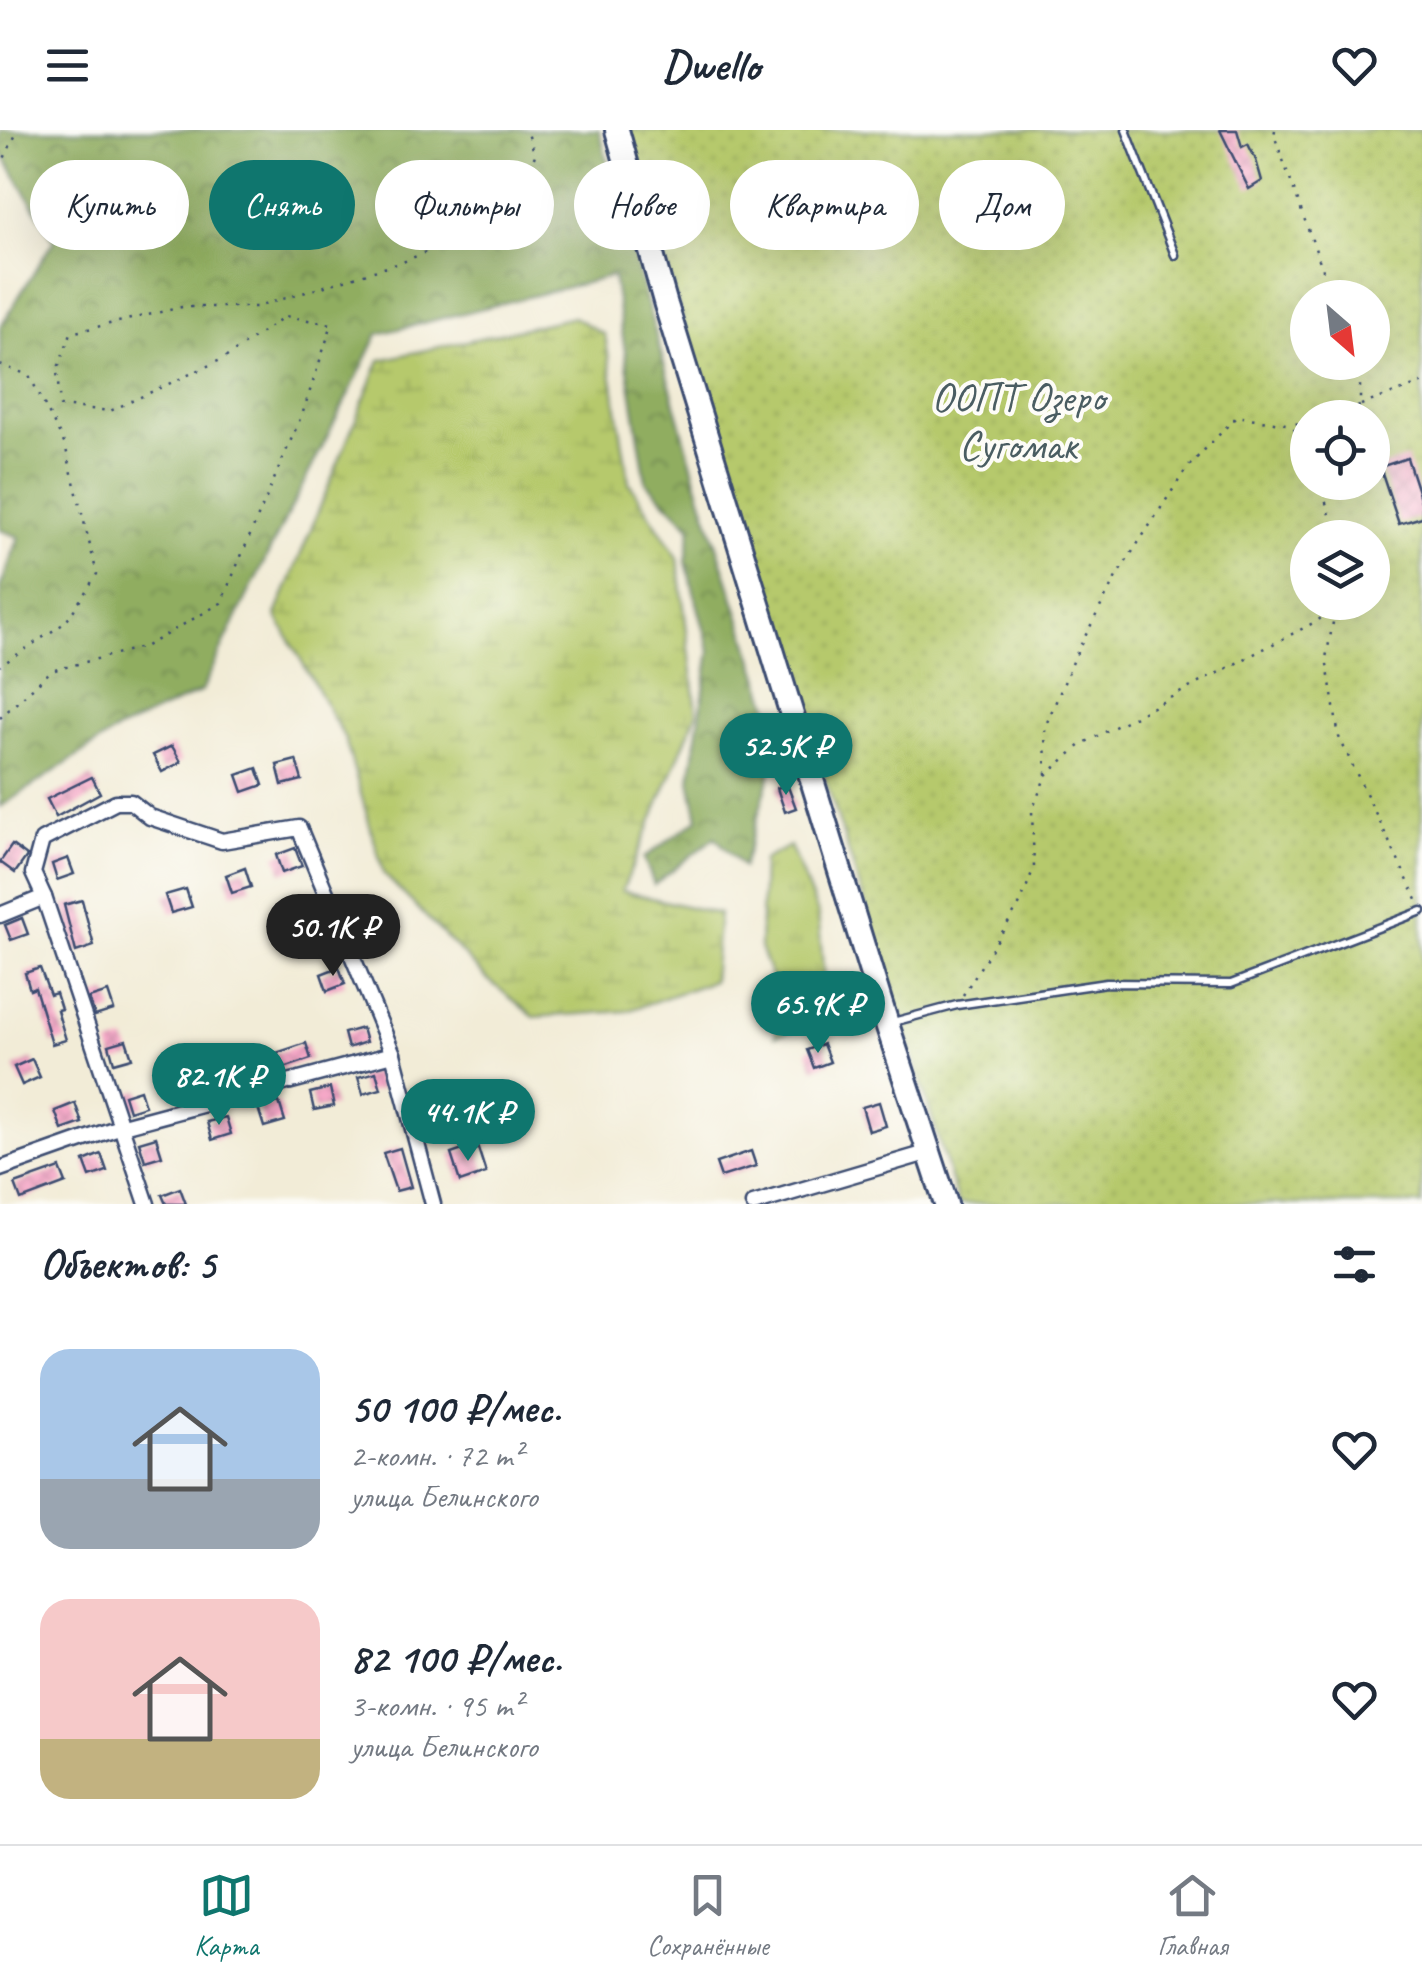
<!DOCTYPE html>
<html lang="ru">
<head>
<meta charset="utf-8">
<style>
	:root { --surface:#fff; --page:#f2f2f3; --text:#1f2937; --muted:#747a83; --line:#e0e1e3; --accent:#0f766e }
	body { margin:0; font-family:Caveat,sans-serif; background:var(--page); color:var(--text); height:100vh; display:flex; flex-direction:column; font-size:38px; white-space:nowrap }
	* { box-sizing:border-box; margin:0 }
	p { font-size:32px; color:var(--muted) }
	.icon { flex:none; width:55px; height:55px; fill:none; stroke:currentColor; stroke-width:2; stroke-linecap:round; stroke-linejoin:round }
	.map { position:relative; height:1074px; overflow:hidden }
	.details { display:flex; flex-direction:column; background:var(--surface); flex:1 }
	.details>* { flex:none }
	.top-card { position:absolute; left:30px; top:30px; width:1362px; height:90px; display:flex; gap:20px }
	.needle { width:65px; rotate:152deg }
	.buttons { position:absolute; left:1290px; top:150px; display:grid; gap:20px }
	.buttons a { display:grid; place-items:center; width:100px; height:100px; border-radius:50%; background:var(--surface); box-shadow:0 10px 40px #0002; font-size:50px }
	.price { position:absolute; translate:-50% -85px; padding:0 22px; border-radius:35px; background:var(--accent); color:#fff; font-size:32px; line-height:65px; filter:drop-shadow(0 2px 5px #0008) }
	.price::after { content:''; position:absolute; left:50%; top:60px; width:30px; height:22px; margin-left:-15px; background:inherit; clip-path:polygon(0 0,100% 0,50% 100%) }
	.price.current { background:#222; color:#fff }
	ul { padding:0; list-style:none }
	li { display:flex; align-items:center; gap:30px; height:250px; padding:0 40px }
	li span { display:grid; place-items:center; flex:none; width:280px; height:200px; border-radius:30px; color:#555 }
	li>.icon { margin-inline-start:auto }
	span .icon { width:120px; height:120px; fill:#fffc; stroke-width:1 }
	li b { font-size:42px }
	h2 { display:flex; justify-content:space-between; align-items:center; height:120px; padding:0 40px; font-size:42px }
	.chip { padding:0 35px; border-radius:45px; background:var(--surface); box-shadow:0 10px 40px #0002; font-size:35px; line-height:90px }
	.chip.current { background:var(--accent); color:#fff }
	header { display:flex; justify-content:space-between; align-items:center; height:130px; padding:0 40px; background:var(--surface); font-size:45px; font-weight:800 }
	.tab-bar { display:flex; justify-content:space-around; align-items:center; height:140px; border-top:2px solid var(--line); background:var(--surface); font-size:28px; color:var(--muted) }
	.tab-bar a { display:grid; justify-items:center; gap:5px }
	.tab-bar .current { color:var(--accent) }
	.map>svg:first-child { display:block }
</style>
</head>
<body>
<header><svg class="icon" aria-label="menu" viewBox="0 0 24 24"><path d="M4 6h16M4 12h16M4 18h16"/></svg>Dwello<svg class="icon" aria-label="heart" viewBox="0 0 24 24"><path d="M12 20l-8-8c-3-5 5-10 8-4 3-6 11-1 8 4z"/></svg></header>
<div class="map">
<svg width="1422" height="1074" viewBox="0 0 1422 1074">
	<defs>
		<pattern id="grass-tufts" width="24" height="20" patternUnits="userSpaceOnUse" patternTransform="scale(2.5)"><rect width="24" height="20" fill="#b6c96c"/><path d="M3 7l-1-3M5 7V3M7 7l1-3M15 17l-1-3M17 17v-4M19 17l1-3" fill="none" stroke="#9cad60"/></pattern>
		<pattern id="forest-crowns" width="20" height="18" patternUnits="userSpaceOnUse" patternTransform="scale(2.5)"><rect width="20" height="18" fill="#90ad60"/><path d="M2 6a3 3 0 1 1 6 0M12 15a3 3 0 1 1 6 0" fill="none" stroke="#758d52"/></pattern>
		<pattern id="wetland-marsh" width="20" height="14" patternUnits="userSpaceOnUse" patternTransform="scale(2.5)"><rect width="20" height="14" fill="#b6c96c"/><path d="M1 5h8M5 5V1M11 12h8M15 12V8" fill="none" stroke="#9cad60"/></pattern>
		<pattern id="park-dots" width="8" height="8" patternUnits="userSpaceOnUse" patternTransform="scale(2.5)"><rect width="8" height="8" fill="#b6c96c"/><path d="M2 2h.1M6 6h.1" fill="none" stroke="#9cad60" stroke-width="1.8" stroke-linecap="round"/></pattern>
		<pattern id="building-cross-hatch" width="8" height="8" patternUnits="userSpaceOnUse" patternTransform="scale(2.5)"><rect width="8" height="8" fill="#f5a8c7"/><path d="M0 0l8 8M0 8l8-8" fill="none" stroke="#d191ad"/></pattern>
	</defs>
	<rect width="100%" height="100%" fill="#fdfcf7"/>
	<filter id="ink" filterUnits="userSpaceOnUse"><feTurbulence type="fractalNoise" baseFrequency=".01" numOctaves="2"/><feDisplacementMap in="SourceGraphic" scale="20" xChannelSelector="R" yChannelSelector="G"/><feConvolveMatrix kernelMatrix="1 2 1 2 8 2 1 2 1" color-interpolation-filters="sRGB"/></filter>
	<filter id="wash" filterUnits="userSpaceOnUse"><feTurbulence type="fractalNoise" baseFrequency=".0048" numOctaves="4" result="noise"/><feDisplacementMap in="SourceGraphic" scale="40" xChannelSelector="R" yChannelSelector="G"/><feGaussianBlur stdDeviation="2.25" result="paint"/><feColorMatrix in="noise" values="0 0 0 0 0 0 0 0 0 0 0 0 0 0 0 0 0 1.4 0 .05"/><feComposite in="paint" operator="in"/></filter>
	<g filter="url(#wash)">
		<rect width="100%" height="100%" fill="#f2ecd7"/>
		<path fill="url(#grass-tufts)" stroke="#687c65" stroke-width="2.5" d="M 790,716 L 818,783 L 824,847 L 841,862 L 843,879 L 824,891 L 775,906 L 781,872 L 760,818 L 763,730 Z"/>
		<path fill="url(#forest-crowns)" stroke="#566e5f" stroke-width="2.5" d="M 0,0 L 599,0 L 699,360 L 780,611 L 743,737 L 715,707 L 654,755 L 644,728 L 698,689 L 690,650 L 710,521 L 686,432 L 691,397 L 646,352 L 613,146 L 378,204 C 321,323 257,440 202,561 L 116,601 L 0,677 L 0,458 L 19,407 L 0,400 L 0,197 L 54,110 L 0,20 Z"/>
		<path fill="url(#wetland-marsh)" stroke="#687c65" stroke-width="2.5" d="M 574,187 L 605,205 L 629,352 L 678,428 L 697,583 L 622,761 L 719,784 L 713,851 L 627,881 L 534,887 L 486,848 L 384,744 L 345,609 L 276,485 L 380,230 Z"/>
		<path fill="url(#park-dots)" stroke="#687c65" stroke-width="2.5" fill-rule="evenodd" d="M 628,0 L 1422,0 L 1422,1074 L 958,1074 C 851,715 726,361 628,0 ZM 1308,168 L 1372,168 L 1372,232 L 1308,232 ZM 1308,288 L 1372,288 L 1372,352 L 1308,352 ZM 1308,408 L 1372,408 L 1372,472 L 1308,472 Z"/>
		<g id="blocks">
			<g fill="url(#building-cross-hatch)">
				<path d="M 1220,0 L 1237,0 L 1242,17 L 1248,14 L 1256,30 L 1262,51 L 1249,59 Z"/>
				<path d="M 1407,328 L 1422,374 L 1422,387 L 1399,394 L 1380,337 Z"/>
				<path d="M 172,616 L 181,632 L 162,642 L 153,625 Z"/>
				<path d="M 296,630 L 302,650 L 282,655 L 277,635 Z"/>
				<path d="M 257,638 L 263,655 L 243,662 L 237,645 Z"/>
				<path d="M 92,647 L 100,663 L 56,687 L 47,669 Z"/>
				<path d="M 787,654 L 796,678 L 785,682 L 777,658 Z"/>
				<path d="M 12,715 L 27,726 L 15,743 L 0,732 Z"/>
				<path d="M 295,718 L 302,736 L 282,743 L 276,725 Z"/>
				<path d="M 68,728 L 74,744 L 57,750 L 52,734 Z"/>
				<path d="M 245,738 L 251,757 L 232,763 L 226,745 Z"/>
				<path d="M 186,759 L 192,777 L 171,783 L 165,765 Z"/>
				<path d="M 82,770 L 94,816 L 76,822 L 64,775 Z"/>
				<path d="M 318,782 L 326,802 L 308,809 L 300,790 Z"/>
				<path d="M 22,788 L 28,804 L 11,810 L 5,795 Z"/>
				<path d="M 339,837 L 345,854 L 327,861 L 321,844 Z"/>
				<path d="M 40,838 L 50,865 L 56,863 L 61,879 L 57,880 L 66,910 L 52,914 L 35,858 L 30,860 L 25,843 Z"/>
				<path d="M 108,862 L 114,880 L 95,886 L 89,868 Z"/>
				<path d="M 362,898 L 366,912 L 348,918 L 344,903 Z"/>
				<path d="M 126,910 L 132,928 L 114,933 L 109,915 Z"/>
				<path d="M 306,913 L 311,929 L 272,942 L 267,926 Z"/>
				<path d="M 823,914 L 830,932 L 814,938 L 807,920 Z"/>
				<path d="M 32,929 L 40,947 L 22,955 L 14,937 Z"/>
				<path d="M 249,932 L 253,948 L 238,953 L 233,937 Z"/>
				<path d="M 376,942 L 381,959 L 363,964 L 358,947 Z"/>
				<path d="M 208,944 L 214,961 L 196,966 L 191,949 Z"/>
				<path d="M 330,958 L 334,976 L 314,980 L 310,963 Z"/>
				<path d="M 140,960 L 145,976 L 129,981 L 124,965 Z"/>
				<path d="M 279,972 L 285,991 L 264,997 L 258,978 Z"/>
				<path d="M 879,972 L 886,996 L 869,1001 L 862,977 Z"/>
				<path d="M 75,973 L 82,993 L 62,1000 L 55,981 Z"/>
				<path d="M 226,987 L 231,1004 L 212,1010 L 207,992 Z"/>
				<path d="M 156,1007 L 162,1026 L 145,1031 L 139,1012 Z"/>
				<path d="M 477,1015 L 486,1043 L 460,1052 L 451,1024 Z"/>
				<path d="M 400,1018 L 411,1057 L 396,1061 L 383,1023 Z"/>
				<path d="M 751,1021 L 756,1036 L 721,1047 L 716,1033 Z"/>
				<path d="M 101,1024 L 107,1041 L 90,1047 L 84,1031 Z"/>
				<path d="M 60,1038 L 66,1053 L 21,1070 L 15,1054 Z"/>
				<path d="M 180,1058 L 186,1074 L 166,1074 L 162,1065 Z"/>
			</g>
		</g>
	</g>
	<g filter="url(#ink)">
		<use href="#blocks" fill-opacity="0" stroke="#3b4b70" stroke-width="2.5"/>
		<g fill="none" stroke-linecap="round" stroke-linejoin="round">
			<g stroke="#3b4b70" stroke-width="11">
				<g id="service">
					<path d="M 1126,0 L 1175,125"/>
					<path d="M 893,892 L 957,875 L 1106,853 L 1231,854 L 1422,781"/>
				</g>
			</g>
			<g stroke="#3b4b70" stroke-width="19">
				<g id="minor">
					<path d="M 44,767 L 147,1074"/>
					<path d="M 0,785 L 44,767 L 33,743 L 42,710 L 116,672 L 131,672 L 150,687 L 222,711 L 299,698 L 393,924 L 433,1074"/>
					<path d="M 0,1039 L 119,997 L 393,924"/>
					<path d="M 753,1074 L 930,1022"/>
				</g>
			</g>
			<g stroke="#3b4b70" stroke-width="28">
				<path id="primary" d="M 617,0 L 666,175 L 887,894 L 946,1074"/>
			</g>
			<g stroke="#3b4b70" stroke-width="2.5" stroke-dasharray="2.5 8" stroke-linecap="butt">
				<path d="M 1275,0 L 1274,5 L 1333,168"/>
				<path d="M 0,37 L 18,0"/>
				<path d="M 0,235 L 29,245 L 65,315 L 97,444 L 66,492 L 0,536"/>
				<path d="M 1361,275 L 1422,253"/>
				<path d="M 1317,288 L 1360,276 L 1360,242 L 1357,232"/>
				<path d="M 1308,290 L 1292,295 L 1308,329"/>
				<path d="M 1319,352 L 1338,408"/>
				<path d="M 1337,472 L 1326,528 L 1339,607 L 1419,774"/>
				<path d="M 0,588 L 51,541 L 146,516 L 221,473 L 303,282 L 332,194 L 285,186 L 225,228 L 110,281 L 60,276 L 57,241 L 71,203 L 182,177 L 257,177 L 403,132 L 512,84 L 535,25 L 527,0"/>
				<path d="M 1046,644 L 1045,597 L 1078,520 L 1116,447 L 1187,338 L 1237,286 L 1292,295"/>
				<path d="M 963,865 L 1021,772 L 1034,737 L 1032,681 L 1046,645 L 1082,614 L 1317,491 L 1334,478"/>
			</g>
			<use href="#service" stroke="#fff" stroke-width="6"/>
			<use href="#minor" stroke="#fff" stroke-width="14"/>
			<use href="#primary" stroke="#fff" stroke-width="22"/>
		</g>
	</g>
	<g text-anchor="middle" stroke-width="8" stroke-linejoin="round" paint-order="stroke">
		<g font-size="42" fill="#4a5d62" stroke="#fdfcf7">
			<text x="1018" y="281">ООПТ Озеро<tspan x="1018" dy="48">Сугомак</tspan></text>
		</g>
	</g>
</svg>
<div class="buttons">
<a><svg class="needle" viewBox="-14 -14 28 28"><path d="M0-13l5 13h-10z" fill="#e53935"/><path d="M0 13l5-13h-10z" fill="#747a83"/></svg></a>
<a><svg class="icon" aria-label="locate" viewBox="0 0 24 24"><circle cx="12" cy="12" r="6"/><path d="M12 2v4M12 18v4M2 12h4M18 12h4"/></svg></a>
<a><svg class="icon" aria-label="layers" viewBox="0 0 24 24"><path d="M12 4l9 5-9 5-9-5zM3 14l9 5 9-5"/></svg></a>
</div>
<b class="price" style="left:786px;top:668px">52.5K ₽</b>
<b class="price current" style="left:333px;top:849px">50.1K ₽</b>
<b class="price" style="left:818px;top:926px">65.9K ₽</b>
<b class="price" style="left:219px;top:998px">82.1K ₽</b>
<b class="price" style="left:468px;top:1034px">44.1K ₽</b>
<div class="top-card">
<a class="chip">Купить</a>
<a class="chip current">Снять</a>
<a class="chip">Фильтры</a>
<a class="chip">Новое</a>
<a class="chip">Квартира</a>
<a class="chip">Дом</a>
</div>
</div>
<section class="details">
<h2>Объектов: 5<svg class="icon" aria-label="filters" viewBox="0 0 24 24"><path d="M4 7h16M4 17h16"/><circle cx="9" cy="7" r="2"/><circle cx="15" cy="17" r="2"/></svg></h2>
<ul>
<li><span style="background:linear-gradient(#a9c7e8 65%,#9aa5b1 0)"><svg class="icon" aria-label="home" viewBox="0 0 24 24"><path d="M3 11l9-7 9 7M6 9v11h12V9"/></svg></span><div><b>50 100 ₽/мес.</b><p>2-комн. · 72 m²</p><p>улица Белинского</p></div><svg class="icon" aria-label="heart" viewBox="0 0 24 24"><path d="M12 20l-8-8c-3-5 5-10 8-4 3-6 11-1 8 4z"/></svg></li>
<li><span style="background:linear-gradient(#f6c9c9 70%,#c2b280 0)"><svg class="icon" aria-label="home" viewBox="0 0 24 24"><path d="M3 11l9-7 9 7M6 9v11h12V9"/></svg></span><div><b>82 100 ₽/мес.</b><p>3-комн. · 95 m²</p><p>улица Белинского</p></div><svg class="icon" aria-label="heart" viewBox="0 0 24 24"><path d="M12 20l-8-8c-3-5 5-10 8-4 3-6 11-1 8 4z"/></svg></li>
</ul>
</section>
<nav class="tab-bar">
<a class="current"><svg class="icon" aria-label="map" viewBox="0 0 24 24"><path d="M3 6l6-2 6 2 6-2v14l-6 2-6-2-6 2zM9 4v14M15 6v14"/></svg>Карта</a>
<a><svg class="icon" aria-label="saved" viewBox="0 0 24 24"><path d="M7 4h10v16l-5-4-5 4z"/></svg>Сохранённые</a>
<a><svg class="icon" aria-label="home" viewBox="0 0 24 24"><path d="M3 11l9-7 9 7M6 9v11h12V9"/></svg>Главная</a>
</nav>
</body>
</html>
